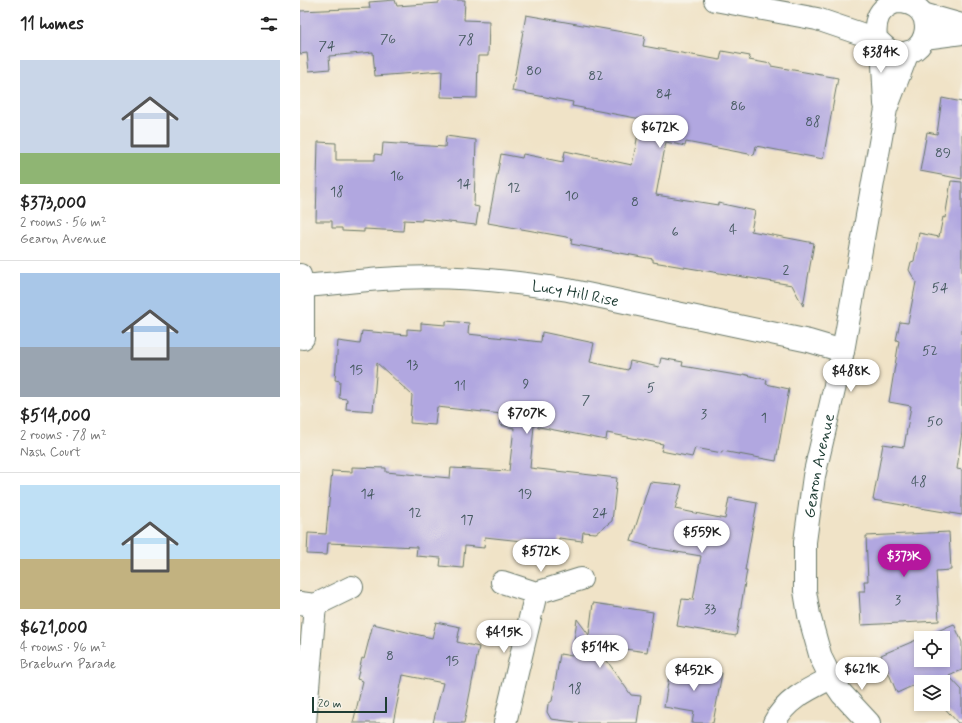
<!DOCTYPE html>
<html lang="en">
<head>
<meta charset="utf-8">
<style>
	:root { --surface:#fff; --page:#f6f6f6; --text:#222; --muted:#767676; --line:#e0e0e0; --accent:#b5179e }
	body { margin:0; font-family:Mynerve,sans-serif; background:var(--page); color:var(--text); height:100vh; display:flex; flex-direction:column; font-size:15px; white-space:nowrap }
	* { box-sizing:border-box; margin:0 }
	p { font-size:13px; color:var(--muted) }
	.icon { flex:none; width:22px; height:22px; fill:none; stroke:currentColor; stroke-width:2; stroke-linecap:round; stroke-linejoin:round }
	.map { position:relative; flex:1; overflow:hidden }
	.panel { display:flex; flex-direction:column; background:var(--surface); width:300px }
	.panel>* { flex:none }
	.buttons { position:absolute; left:614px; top:631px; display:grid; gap:8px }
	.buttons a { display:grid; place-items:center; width:36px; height:36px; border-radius:0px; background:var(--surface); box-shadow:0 2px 6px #0003; font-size:20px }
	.scale { position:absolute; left:12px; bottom:10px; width:75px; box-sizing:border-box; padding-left:4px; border:2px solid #1f3d34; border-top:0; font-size:11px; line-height:14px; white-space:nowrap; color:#1f3d34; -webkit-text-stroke:3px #f7f3e8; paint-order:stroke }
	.price { position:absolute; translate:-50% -34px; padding:0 9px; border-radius:14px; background:#fff; color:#222; font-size:13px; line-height:26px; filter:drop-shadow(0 1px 2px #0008) }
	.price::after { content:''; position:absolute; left:50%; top:24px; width:12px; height:9px; margin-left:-6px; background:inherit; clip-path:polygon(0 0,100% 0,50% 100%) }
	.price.on { background:var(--accent); color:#fff }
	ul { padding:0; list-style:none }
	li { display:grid; align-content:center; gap:8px; height:212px; padding:0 20px }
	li+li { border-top:1px solid var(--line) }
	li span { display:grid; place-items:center; height:124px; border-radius:0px; color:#555 }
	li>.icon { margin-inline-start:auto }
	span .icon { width:72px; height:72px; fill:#fffc; stroke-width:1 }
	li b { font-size:17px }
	h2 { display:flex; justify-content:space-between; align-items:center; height:48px; padding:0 20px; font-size:17px }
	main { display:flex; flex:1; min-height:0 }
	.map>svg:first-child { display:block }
</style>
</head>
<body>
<main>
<section class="panel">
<h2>11 homes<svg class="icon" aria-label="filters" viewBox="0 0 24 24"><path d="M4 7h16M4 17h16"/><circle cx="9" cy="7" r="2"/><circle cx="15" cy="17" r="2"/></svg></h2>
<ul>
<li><span style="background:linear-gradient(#c9d6e8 75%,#8fb573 0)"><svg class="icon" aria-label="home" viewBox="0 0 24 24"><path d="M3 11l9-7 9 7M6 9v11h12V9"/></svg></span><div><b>$373,000</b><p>2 rooms · 56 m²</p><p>Gearon Avenue</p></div></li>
<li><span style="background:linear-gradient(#a9c7e8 60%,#9aa5b1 0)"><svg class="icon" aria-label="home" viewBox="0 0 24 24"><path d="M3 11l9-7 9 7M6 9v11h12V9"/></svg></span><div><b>$514,000</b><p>2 rooms · 78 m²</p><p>Nash Court</p></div></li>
<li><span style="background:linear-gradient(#bfe0f5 60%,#c2b280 0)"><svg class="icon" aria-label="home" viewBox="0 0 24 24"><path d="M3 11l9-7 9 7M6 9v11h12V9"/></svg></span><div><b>$621,000</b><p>4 rooms · 96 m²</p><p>Braeburn Parade</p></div></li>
</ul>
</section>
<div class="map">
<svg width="662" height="723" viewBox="0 0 662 723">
	<rect width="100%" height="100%" fill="#f7f3e8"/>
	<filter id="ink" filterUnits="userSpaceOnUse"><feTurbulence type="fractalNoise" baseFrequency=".025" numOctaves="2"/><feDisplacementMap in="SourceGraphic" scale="8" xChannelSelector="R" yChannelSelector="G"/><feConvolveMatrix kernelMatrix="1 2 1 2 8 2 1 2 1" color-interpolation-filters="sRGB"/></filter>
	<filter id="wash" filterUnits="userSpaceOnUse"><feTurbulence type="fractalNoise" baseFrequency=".012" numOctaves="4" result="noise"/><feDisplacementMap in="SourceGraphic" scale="16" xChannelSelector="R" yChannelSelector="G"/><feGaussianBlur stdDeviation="0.9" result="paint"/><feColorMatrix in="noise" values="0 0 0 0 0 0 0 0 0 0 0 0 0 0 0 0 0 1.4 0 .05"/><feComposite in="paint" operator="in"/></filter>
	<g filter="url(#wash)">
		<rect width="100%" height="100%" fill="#f0e3c7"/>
		<g id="blocks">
			<g fill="#b1a7e0" fill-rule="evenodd">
				<path d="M 95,0 L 97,6 L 139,3 L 139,0 L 165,0 L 164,20 L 189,21 L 188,56 L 178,56 L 177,98 L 141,97 L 142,71 L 75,76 L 73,52 L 29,56 L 30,69 L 9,71 L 7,53 L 0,54 L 0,11 L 70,8 L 69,2 Z"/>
				<path d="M 226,15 L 345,36 L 343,46 L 420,60 L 422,51 L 450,56 L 449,60 L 471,64 L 471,66 L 538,78 L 523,159 L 456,146 L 454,155 L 386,142 L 385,146 L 366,142 L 356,195 L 418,205 L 418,203 L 455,211 L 451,231 L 514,243 L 503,306 L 492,285 L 353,262 L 353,259 L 271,244 L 272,238 L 188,223 L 201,154 L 222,158 L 223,154 L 263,162 L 265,151 L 332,165 L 341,119 L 272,106 L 273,102 L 212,91 Z"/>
				<path d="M 642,98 L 662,102 L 662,179 L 620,171 L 627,132 L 637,134 Z"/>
				<path d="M 146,136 L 176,140 L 174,206 L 179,207 L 176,225 L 122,219 L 122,221 L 104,220 L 103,231 L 64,229 L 64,232 L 42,231 L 42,228 L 32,228 L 32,221 L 16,221 L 18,142 L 36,143 L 36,160 L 75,160 L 75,154 L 82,155 L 83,143 L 145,147 Z"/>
				<path d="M 651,181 L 662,182 L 662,432 L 657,469 L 662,470 L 662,515 L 573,500 L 583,444 L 604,447 L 611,406 L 589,402 L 599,341 L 596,340 L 600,322 L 608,323 L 616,282 L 609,270 L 611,262 L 614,261 L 619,233 L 639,237 L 643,217 L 645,218 Z"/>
				<path d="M 146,321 L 169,323 L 168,334 L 241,342 L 242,332 L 294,343 L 290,362 L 328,370 L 330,361 L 359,367 L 361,358 L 383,362 L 382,366 L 442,376 L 443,374 L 467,380 L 466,384 L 489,389 L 476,461 L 422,451 L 422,453 L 395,448 L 392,457 L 361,451 L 363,444 L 307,433 L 306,440 L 234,426 L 230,468 L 317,478 L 312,521 L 296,533 L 283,532 L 282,541 L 259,538 L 258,545 L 185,537 L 184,548 L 165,546 L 163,568 L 140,566 L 141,558 L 116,556 L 117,547 L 28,543 L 27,555 L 7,554 L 8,533 L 26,534 L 32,471 L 52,472 L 52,467 L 86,468 L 86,472 L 150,478 L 151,468 L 209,471 L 214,428 L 200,425 L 202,414 L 137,407 L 135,425 L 110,423 L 112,395 L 77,363 L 73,411 L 46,409 L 47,399 L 39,398 L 40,381 L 35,380 L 38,341 L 60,344 L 62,331 L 107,335 L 107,329 L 121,330 L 121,323 L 146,325 Z"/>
				<path d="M 350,482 L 382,485 L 375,509 L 425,519 L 429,498 L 457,503 L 445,570 L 447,570 L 436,636 L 377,626 L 382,599 L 393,600 L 401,556 L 353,548 L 331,541 Z"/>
				<path d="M 649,532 L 651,570 L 636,571 L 639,621 L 561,625 L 559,591 L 565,591 L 564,581 L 568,581 L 566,536 Z"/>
				<path d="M 293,603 L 353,612 L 347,652 L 296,645 L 331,695 L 341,696 L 337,723 L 282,723 L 251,719 L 247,712 L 248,704 L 252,701 L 260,654 L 272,656 L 277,619 L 289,635 Z"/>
				<path d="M 136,622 L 160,627 L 157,642 L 179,647 L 164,723 L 133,723 L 143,683 L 103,675 L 93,723 L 53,723 L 63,681 L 57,679 L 62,658 L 64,659 L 73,624 L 132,638 Z"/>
				<path d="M 654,624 L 662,642 L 662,670 L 649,676 L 662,690 L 662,723 L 658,723 L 641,704 L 643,704 L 643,682 L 621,682 L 597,693 L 581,655 ZM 621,638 L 643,638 L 643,660 L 621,660 Z"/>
				<path d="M 371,664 L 422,673 L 413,723 L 392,723 L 394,712 L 364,707 Z"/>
			</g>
		</g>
	</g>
	<g filter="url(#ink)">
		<use href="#blocks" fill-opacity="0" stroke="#687767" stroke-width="1"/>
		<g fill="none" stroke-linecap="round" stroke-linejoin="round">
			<g stroke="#687767" stroke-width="24">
				<g id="minor">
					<path d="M 415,0 L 517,19 L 576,39"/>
					<path d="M 596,2 C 643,1 629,64 593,52 C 585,49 582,43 576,39 C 574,21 578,8 596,2 Z"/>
					<path d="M 623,14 L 662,25"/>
					<path d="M 624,38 L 662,33"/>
					<path d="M 582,45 L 585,104"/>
					<path d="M 0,275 L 3,286 L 3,338"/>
					<path id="s1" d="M 3,286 C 29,284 56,281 82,279 C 144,274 206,280 268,290 L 509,341 L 543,351"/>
					<path d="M 202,582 L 236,593 L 281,579"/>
					<path d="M 0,603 L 15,605 L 52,587"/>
					<path d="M 5,723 L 15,605"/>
					<path d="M 205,723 L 236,593"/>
					<path d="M 474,723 C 485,700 509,689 531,678"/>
					<path id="s2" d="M 569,723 L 542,694 L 531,678 L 521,658 L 509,615 L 505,591 L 505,542 L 514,476 L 543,351 L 586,109 L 608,52"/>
				</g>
			</g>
			<use href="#minor" stroke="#fff" stroke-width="22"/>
		</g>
	</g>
	<g text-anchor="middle" stroke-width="3" stroke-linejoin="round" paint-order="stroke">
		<g font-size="14" fill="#44585f">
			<text x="88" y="43">76</text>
			<text x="166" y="44">78</text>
			<text x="27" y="50">74</text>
			<text x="234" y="75">80</text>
			<text x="296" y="80">82</text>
			<text x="364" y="98">84</text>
			<text x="438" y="110">86</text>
			<text x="513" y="126">88</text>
			<text x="643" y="157">89</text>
			<text x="97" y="180">16</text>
			<text x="164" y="188">14</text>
			<text x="214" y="192">12</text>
			<text x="37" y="196">18</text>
			<text x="272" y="200">10</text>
			<text x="335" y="206">8</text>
			<text x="433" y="234">4</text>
			<text x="375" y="236">6</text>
			<text x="486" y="274">2</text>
			<text x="640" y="292">54</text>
			<text x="630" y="355">52</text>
			<text x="112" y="369">13</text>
			<text x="56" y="374">15</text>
			<text x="226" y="388">9</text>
			<text x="160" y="390">11</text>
			<text x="351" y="392">5</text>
			<text x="286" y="404">7</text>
			<text x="404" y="418">3</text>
			<text x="464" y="422">1</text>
			<text x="635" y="426">50</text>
			<text x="619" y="486">48</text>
			<text x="68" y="498">14</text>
			<text x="225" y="498">19</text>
			<text x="115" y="517">12</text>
			<text x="300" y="517">24</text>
			<text x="167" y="524">17</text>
			<text x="598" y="604">3</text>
			<text x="410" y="613">33</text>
			<text x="90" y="660">8</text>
			<text x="152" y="665">15</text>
			<text x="275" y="693">18</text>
		</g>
		<g font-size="16" fill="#1f3d34" stroke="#f7f3e8">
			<text dy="6" stroke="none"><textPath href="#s1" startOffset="274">Lucy Hill Rise</textPath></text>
			<text dy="6" stroke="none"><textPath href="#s2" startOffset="277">Gearon Avenue</textPath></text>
		</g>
	</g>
</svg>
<div class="buttons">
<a><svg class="icon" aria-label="locate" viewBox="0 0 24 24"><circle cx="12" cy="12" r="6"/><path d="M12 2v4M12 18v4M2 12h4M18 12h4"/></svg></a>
<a><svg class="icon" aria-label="layers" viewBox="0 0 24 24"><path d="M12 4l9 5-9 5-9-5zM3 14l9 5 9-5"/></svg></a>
</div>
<div class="scale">20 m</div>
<b class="price" style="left:581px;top:74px">$384K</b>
<b class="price" style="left:360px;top:149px">$672K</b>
<b class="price" style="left:551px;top:393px">$488K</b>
<b class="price" style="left:227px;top:435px">$707K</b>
<b class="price" style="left:402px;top:554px">$559K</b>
<b class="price" style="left:241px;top:573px">$572K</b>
<b class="price on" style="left:604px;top:578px">$373K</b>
<b class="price" style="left:204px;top:654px">$415K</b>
<b class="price" style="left:300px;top:669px">$514K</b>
<b class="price" style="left:562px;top:691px">$621K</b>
<b class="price" style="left:394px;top:692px">$452K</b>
</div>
</main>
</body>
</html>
